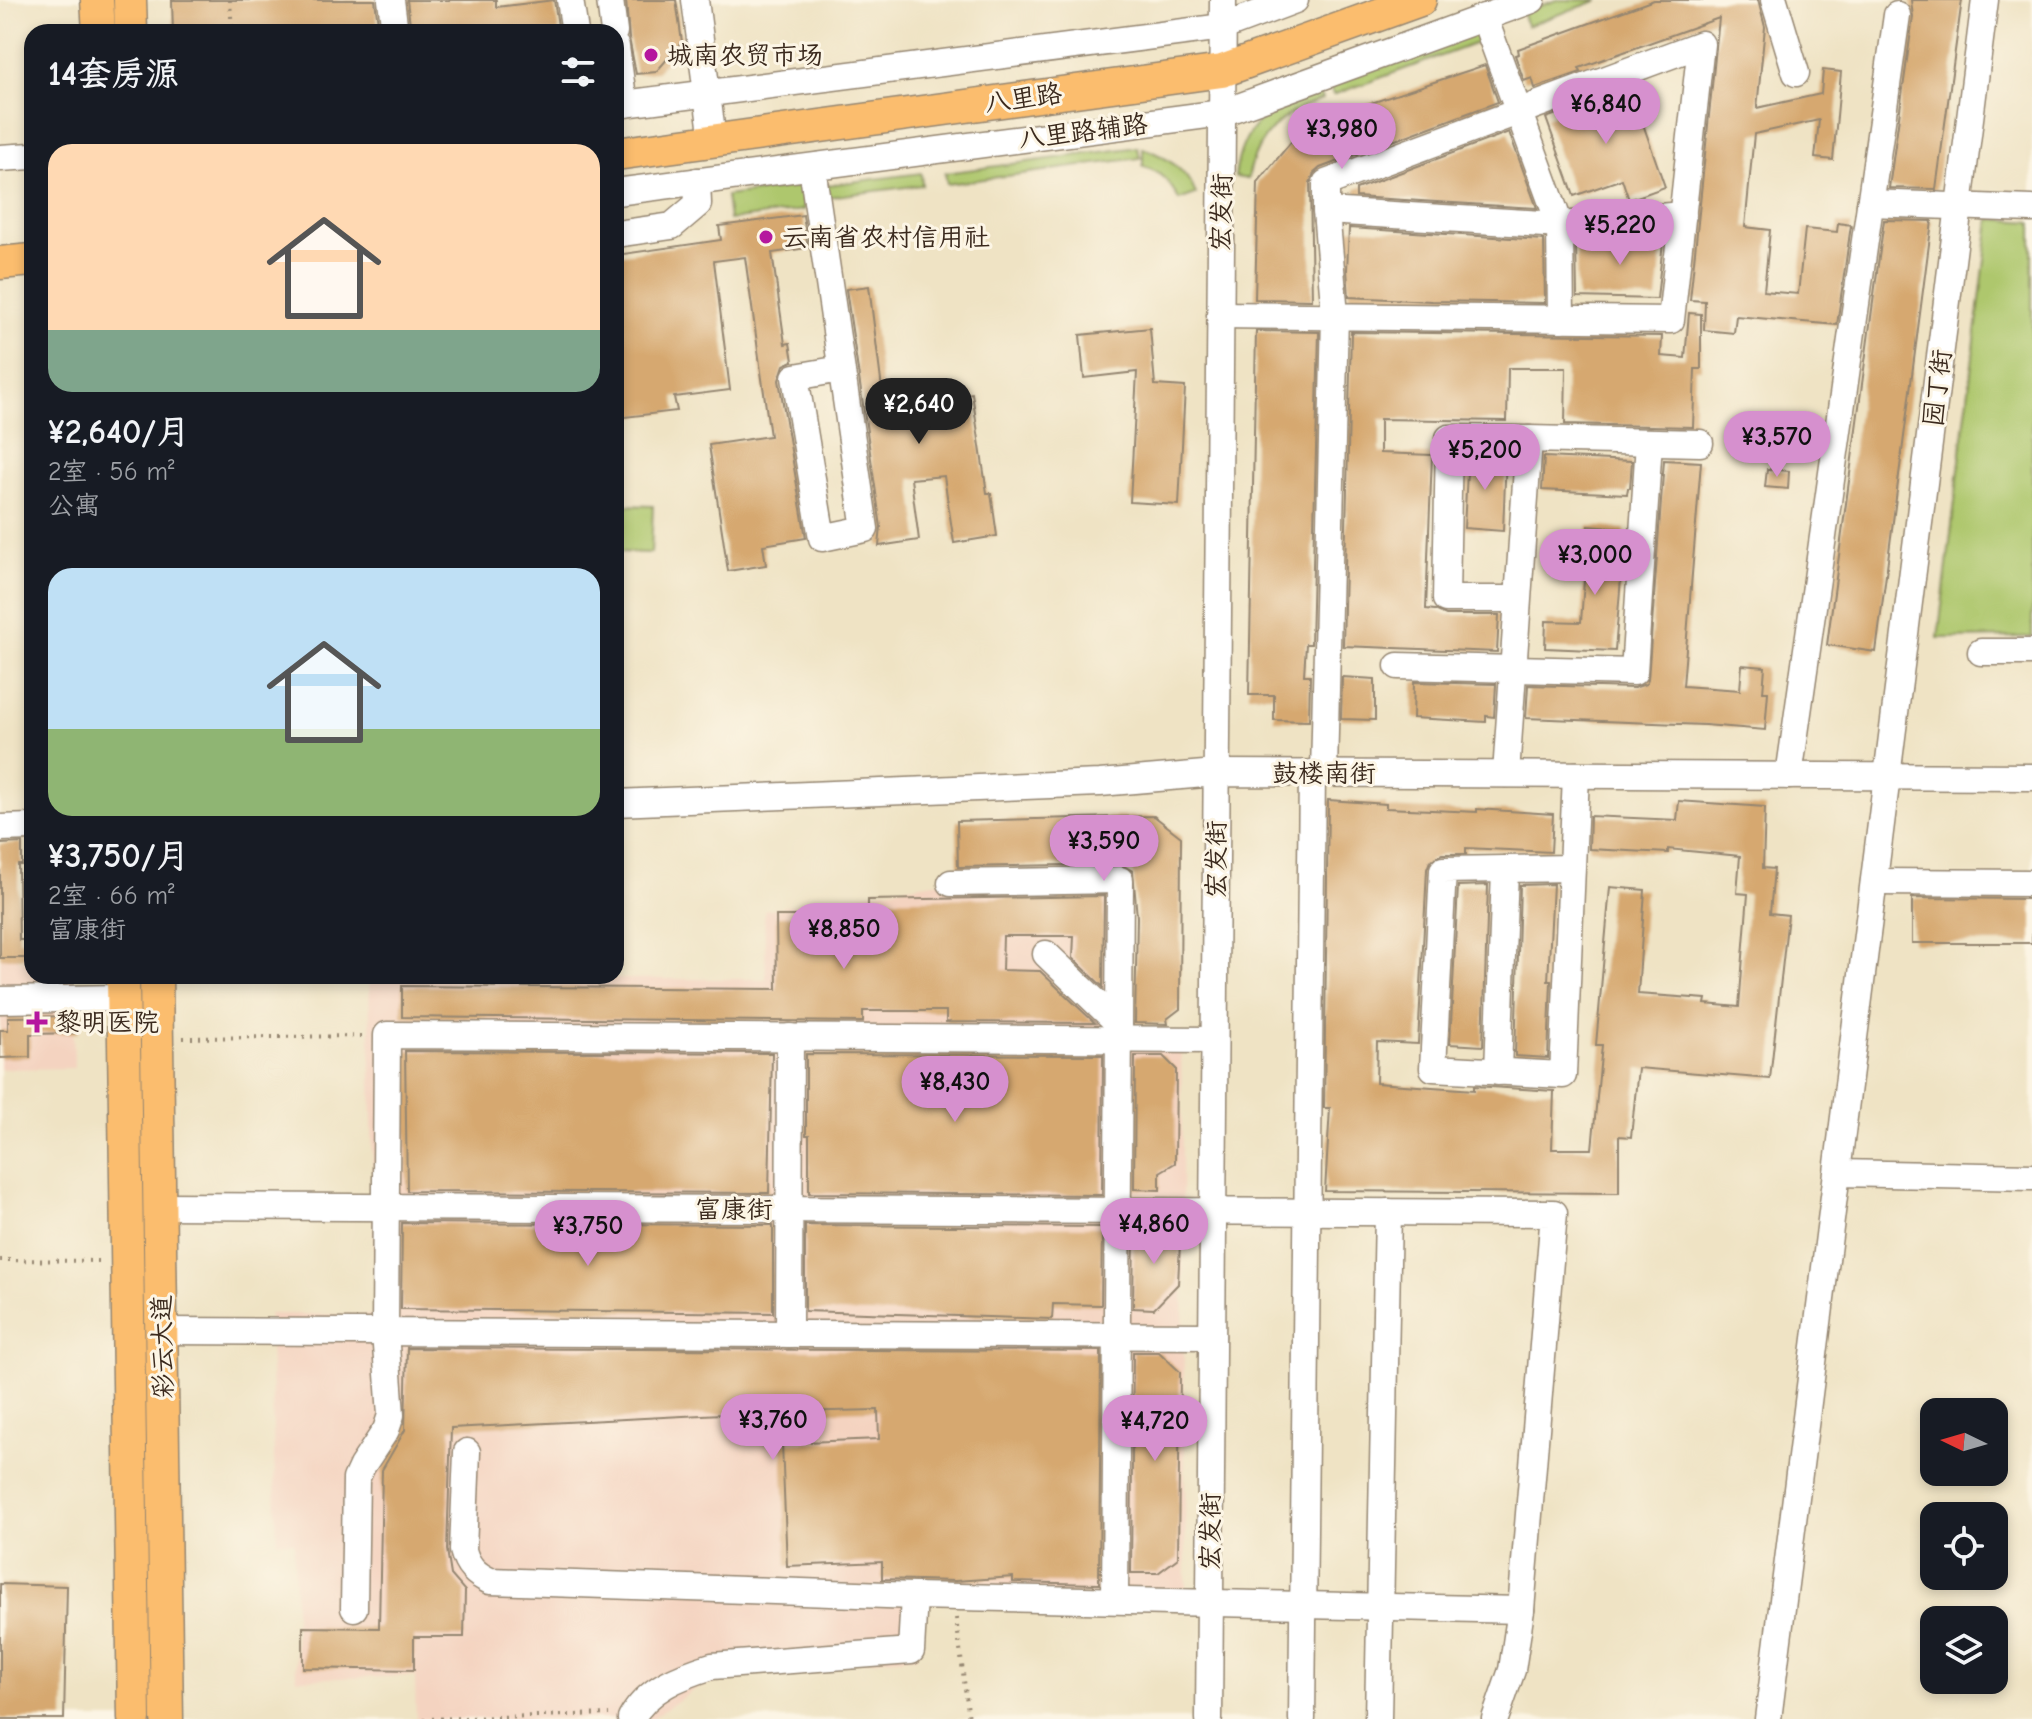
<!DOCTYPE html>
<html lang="zh">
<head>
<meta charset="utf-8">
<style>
	:root { --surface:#171b24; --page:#242831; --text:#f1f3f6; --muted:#9ea1a6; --accent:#d690ce }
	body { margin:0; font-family:"Comic Neue","LXGW WenKai TC",sans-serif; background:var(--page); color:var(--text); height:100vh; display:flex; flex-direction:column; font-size:30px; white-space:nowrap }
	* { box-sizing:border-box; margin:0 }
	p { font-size:26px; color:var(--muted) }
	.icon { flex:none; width:44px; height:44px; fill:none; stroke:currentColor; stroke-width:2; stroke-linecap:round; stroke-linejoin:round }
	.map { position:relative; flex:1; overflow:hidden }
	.panel { position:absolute; left:24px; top:24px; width:600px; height:960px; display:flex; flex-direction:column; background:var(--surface); border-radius:24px; box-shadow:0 4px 12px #0003 }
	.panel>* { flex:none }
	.needle { width:52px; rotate:275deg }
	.fabs { position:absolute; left:1920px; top:1398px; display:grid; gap:16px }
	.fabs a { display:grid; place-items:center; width:88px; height:88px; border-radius:16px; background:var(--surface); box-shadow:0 4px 12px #0003; font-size:40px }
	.price { position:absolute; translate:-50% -68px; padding:0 18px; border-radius:28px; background:var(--accent); color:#111; font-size:26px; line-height:52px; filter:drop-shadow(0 2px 4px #0008) }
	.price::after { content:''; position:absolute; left:50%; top:48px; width:24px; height:18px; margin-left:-12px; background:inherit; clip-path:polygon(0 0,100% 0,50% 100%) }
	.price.on { background:#222; color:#fff }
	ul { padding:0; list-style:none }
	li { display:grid; align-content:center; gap:16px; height:424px; padding:0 24px }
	li span { display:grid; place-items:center; height:248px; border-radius:24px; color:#555 }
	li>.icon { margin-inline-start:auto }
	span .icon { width:144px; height:144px; fill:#fffc; stroke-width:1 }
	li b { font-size:34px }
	h2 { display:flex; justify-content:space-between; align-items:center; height:96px; padding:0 24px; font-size:34px }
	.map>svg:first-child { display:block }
</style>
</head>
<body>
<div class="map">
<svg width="2032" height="1719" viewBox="0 0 2032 1719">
	<rect width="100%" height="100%" fill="#fcf5e5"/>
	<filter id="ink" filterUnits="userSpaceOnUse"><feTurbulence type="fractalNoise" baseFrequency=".0125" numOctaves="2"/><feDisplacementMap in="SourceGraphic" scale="16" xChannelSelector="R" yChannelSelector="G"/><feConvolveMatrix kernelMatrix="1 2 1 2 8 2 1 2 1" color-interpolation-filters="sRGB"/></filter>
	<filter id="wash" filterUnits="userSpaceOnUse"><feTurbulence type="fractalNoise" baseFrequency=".006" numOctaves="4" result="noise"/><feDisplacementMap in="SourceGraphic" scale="32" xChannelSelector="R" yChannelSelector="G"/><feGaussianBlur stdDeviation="1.8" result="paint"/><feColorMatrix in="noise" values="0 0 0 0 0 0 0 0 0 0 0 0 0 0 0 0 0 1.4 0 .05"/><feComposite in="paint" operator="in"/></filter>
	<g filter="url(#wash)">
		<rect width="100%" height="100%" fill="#efe3c4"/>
		<g fill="#f4d3c0">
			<path d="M 1128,877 L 1127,1042 L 1181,1046 L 1186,1597 L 920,1591 L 917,1656 L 746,1671 L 695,1689 L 651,1719 L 416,1719 L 415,1676 L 296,1679 L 294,1542 L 277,1541 L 269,1314 L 376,1315 L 369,979 L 766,979 L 764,910 L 947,880 Z"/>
			<path d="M 0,922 L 18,922 L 19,960 L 32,960 L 32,976 L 72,976 L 74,1068 L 0,1069 Z"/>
		</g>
		<g fill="#aec76d" stroke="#747846" stroke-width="2">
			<path d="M 1557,0 L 1599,0 L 1527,26 L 1522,12 Z"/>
			<path d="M 1486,24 L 1491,38 L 1333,95 L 1328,82 Z"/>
			<path d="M 1318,90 L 1322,99 C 1281,114 1256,136 1248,179 L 1235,177 C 1242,122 1269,108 1318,90 Z"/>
			<path d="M 1138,147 L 1140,158 L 947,184 L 945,173 Z"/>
			<path d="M 1143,148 C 1167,157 1186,169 1196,194 L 1179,200 C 1170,182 1162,173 1143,166 Z"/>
			<path d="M 921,173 L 922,185 L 829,197 L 827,185 Z"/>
			<path d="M 801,186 L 804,210 L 729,220 L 726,196 Z"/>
			<path d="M 1990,219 L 2032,222 L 2032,637 L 1938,638 Z"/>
			<path d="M 616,505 L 653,506 L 651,553 L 616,552 Z"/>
		</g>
		<g id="blocks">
			<g fill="#d6a86f">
				<path d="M 172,0 L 375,0 L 379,32 L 173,32 Z"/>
				<path d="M 407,0 L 496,0 L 496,7 L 554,0 L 559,32 L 411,32 Z"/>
				<path d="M 626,0 L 676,0 L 682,42 L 656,72 L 636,74 L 629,38 Z"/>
				<path d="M 1654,0 L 1758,0 L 1765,27 L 1757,108 L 1821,94 L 1823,70 L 1841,72 L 1833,160 L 1815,158 L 1819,120 L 1754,134 L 1745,227 L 1770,230 L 1764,291 L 1798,294 L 1805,229 L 1837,232 L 1838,223 L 1851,225 L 1837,325 L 1736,316 L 1734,333 L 1704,330 L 1705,301 L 1690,300 L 1719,18 L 1579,68 L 1581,72 L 1535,88 L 1532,78 L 1524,81 L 1515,55 L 1519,54 L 1518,49 Z"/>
				<path d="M 1911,0 L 1962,0 L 1936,189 L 1889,188 L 1913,17 Z"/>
				<path d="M 1485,65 L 1498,102 L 1320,168 L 1314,173 L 1310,183 L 1312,300 L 1255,299 L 1258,182 L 1305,125 Z"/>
				<path d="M 1630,87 L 1665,187 L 1629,200 L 1622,179 L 1574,196 L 1546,118 Z"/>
				<path d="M 1509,132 L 1537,208 L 1356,197 L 1356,189 Z"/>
				<path d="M 803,215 L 808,248 L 772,253 L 785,344 L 790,343 L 793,361 L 784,365 L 779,380 L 806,538 L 763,545 L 766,565 L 728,571 L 709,445 L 770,436 L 745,257 L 714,261 L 730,390 L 674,397 L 677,411 L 616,418 L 616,255 L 721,240 L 719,226 Z"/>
				<path d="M 1884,220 L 1932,221 L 1876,652 L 1827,645 Z"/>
				<path d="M 1349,228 L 1544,240 L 1545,303 L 1431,301 L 1349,297 L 1347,270 Z"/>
				<path d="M 1664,233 L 1657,299 L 1577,297 L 1576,240 Z"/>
				<path d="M 869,286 L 884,405 L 972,393 L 987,493 L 991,493 L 997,536 L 954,543 L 944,476 L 911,479 L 919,540 L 879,546 L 881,527 L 846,289 Z"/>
				<path d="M 1689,313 L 1701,314 L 1701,369 L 1695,369 L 1693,427 L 1565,424 L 1566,368 L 1508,368 L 1507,421 L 1380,419 L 1380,453 L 1432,455 L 1426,609 L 1435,610 L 1446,615 L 1499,615 L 1497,652 L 1343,646 L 1351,332 L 1662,336 L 1661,356 L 1685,358 Z"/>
				<path d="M 1150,328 L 1155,385 L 1185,387 L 1179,505 L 1130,502 L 1137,372 L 1084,378 L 1080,335 Z"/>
				<path d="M 1256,331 L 1319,332 L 1311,644 L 1306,644 L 1304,675 L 1310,675 L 1309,721 L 1274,720 L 1274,695 L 1249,695 Z"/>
				<path d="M 1468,454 L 1506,455 L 1503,531 L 1464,528 Z"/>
				<path d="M 1544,457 L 1632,461 L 1630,488 L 1628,488 L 1627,494 L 1542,490 Z"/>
				<path d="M 1664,460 L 1701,462 L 1683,686 L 1740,690 L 1742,665 L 1765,667 L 1763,692 L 1768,692 L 1765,730 L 1705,725 L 1526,718 L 1528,685 L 1634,688 L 1646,684 L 1648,680 Z"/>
				<path d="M 1767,469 L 1789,471 L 1788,489 L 1765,487 Z"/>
				<path d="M 1588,526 L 1625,529 L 1615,651 L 1545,648 L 1546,621 L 1581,622 Z"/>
				<path d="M 1342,677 L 1375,679 L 1375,720 L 1341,719 Z"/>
				<path d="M 1414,682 L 1496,684 L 1494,717 L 1486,716 L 1486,722 L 1413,718 Z"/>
				<path d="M 1328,800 L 1386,804 L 1386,808 L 1477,812 L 1477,809 L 1553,814 L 1551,852 L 1466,848 L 1466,854 L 1442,854 L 1430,861 L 1427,869 L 1418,1044 L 1377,1042 L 1376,1083 L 1474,1090 L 1474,1086 L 1554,1091 L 1552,1149 L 1592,1149 L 1602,1045 L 1596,1045 L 1610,887 L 1645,890 L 1638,994 L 1706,999 L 1705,1004 L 1739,1007 L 1748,894 L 1737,893 L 1740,856 L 1668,849 L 1668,853 L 1589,849 L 1590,816 L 1677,820 L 1679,801 L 1765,807 L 1763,868 L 1774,869 L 1770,913 L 1788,915 L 1770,1079 L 1638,1068 L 1631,1137 L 1619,1136 L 1619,1193 L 1325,1191 L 1330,1108 L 1324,1108 Z"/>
				<path d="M 1154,816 L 1181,837 L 1180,1009 L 1167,1019 L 1168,1024 L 1135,1023 L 1137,917 L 1133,871 L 1120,864 L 958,867 L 957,821 Z"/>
				<path d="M 22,843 L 22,865 L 18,865 L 19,940 L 32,940 L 32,958 L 0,958 L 0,844 Z"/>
				<path d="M 1553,884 L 1548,981 L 1551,981 L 1548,1058 L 1515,1056 L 1520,885 Z"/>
				<path d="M 1488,885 L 1483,1046 L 1450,1044 L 1458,886 Z"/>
				<path d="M 1104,896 L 1103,987 L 1073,958 L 1074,936 L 1003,936 L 1002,970 L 1040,971 L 1095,1023 L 946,1022 L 946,1011 L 863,1011 L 863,1022 L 402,1017 L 402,986 L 777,989 L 776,916 L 868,916 L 868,900 Z"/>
				<path d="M 1912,898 L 2032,899 L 2032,943 L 1912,943 Z"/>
				<path d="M 77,1016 L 78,1033 L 30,1034 L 30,1057 L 0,1058 L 0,1030 L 8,1030 L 8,1017 Z"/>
				<path d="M 405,1051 L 772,1053 L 769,1193 L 407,1191 Z"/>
				<path d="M 806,1054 L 1103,1055 L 1102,1195 L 809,1193 L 809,1135 L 806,1135 Z"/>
				<path d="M 1135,1056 L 1163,1056 L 1176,1069 L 1175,1163 L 1160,1172 L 1160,1190 L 1134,1189 Z"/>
				<path d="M 402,1223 L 773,1225 L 773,1313 L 401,1309 Z"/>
				<path d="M 805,1225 L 1102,1227 L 1101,1305 L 1053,1304 L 1052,1319 L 805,1311 Z"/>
				<path d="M 1134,1227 L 1161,1227 L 1180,1243 L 1178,1284 L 1154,1309 L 1133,1308 Z"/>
				<path d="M 407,1348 L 1101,1351 L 1099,1584 L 1013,1582 L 1013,1577 L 955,1581 L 882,1579 L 882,1562 L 787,1566 L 782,1443 L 879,1439 L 878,1410 L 741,1413 L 451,1428 L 447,1550 L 451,1575 L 465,1591 L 464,1637 L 414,1637 L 414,1670 L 303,1668 L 303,1627 L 379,1628 L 382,1470 L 405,1430 Z"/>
				<path d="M 1133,1352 L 1159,1352 L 1180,1372 L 1178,1558 L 1158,1573 L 1131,1573 Z"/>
				<path d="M 0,1584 L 67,1586 L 64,1719 L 0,1719 Z"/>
			</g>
		</g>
	</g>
	<g filter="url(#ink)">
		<use href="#blocks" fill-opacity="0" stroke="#958671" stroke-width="2"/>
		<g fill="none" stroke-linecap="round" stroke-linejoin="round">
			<g stroke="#958671" stroke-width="29">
				<g id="minor">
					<path d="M 391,0 L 395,32"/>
					<path d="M 570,0 L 575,32"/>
					<path d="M 610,0 L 614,32"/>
					<path d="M 695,0 L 713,141"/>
					<path d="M 1774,0 L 1796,73"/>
					<path d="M 1484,17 L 1560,225 L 1561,319"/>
					<path d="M 616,47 L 624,104"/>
					<path d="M 616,105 L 1223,27 L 1295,0"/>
					<path d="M 0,158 L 32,156"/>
					<path d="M 812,167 L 865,529 L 822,538 L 795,377 L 841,369"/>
					<path d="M 616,192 L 1222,113 L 1532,0"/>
					<path d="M 1870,203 L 2032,209"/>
					<path d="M 1326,211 L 1560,225 L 1683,215"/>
					<path d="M 616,234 L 672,226 L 698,204 L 697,181"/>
					<path d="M 1220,315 L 1671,320 L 1701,44 L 1326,183 L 1326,211 L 1335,315 L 1324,773"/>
					<path d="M 1517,599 L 1446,599 L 1449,438 L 1529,439"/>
					<path d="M 1981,652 L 2032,652"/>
					<path d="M 1398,666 L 1634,672 L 1649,442"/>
					<path d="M 1506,774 L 1529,439 L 1700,443"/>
					<path d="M 1789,776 L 1897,15"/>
					<path d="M 616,803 L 1100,783 L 1216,773 L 2032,777"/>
					<path d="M 0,828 L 32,827"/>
					<path d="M 1572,868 L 1443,870 L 1433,1068 L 1563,1075 L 1576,775"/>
					<path d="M 1874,882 L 2032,883"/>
					<path d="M 951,883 L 1120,880 L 1115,1600"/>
					<path d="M 1046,954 L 1119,1024"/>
					<path d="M 0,1000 L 123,998"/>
					<path d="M 1498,1072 L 1505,869"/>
					<path d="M 1838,1173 L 2032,1177"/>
					<path d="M 159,1206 L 1554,1213 L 1521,1610 L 1512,1670 L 1495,1719"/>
					<path d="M 162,1331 L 1212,1336"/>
					<path d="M 789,1334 L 790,1037"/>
					<path d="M 467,1452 L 463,1550 C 467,1566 475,1574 490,1581 L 914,1596 L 1521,1610"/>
					<path d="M 354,1608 L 356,1479 L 362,1466 L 386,1430 L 391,1415 L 385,1332 L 387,1035 L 1214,1040"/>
					<path d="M 631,1719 C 648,1688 680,1676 712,1666 L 911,1651 L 914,1596"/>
					<path d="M 1209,1719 L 1223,0"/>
					<path d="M 1302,1719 L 1312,773"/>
					<path d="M 1378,1719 L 1388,1212"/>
					<path d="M 1768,1719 L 1985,0"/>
				</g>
			</g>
			<g stroke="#958671" stroke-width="35">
				<g id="major">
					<path d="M 97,0 L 99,32"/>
					<path d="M 130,0 L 131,32"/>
					<path d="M 616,154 L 1222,71 L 1420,0"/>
					<path d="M 0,263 L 32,260"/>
					<path d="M 123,976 L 134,1719"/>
					<path d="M 156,976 L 167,1719"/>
				</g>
			</g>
			<g stroke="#958671" stroke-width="4" stroke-dasharray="2 6" stroke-linecap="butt">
				<path d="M 230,0 L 232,32"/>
				<path d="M 183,1038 L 367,1036"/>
				<path d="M 0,1260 L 102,1261"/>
				<path d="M 956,1618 L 969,1719"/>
				<path d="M 424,1719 L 609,1714"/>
			</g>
			<use href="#minor" stroke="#fff" stroke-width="26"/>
			<use href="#major" stroke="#fbbd6e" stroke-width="32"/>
		</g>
	</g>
	<g fill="#b5179e" stroke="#fcf5e5" stroke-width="3">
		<circle cx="651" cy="55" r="8"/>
		<circle cx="766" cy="237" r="8"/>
		<path d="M33 1010h8v8h8v8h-8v8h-8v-8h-8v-8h8z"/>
	</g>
	<g text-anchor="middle" stroke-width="6" stroke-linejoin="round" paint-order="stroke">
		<g font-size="26" fill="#3b2a1e" stroke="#fcf5e5" text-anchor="start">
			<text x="667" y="64">城南农贸市场</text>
			<text x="782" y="246">云南省农村信用社</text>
			<text x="55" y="1031">黎明医院</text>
		</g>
		<g font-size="26" fill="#3b2a1e" stroke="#fcf5e5">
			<text transform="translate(1023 98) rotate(-8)" y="9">八里路</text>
			<text transform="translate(1083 131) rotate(-7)" y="9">八里路辅路</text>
			<text transform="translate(1221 212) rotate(-89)" y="9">宏发街</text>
			<text transform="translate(1937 388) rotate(-83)" y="9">园丁街</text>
			<text x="1324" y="782">鼓楼南街</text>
			<text transform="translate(1216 859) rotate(-90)" y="9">宏发街</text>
			<text x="734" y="1218">富康街</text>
			<text transform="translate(162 1347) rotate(-91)" y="9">彩云大道</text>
			<text transform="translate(1210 1531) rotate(-90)" y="9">宏发街</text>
		</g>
	</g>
</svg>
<div class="fabs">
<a><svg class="needle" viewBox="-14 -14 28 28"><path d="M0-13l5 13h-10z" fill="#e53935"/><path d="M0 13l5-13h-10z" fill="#9ea1a6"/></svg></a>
<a><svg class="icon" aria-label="locate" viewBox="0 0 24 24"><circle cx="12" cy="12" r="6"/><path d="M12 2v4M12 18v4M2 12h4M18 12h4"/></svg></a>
<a><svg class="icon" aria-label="layers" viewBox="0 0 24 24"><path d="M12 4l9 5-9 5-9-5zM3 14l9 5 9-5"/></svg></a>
</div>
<b class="price" style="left:1606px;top:146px">¥6,840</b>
<b class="price" style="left:1342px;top:171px">¥3,980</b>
<b class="price" style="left:1620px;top:267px">¥5,220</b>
<b class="price on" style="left:919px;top:446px">¥2,640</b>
<b class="price" style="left:1777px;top:479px">¥3,570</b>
<b class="price" style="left:1485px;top:492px">¥5,200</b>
<b class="price" style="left:1595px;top:597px">¥3,000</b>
<b class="price" style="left:1104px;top:883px">¥3,590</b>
<b class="price" style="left:844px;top:971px">¥8,850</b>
<b class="price" style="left:955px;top:1124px">¥8,430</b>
<b class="price" style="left:1154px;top:1266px">¥4,860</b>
<b class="price" style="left:588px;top:1268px">¥3,750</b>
<b class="price" style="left:773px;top:1462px">¥3,760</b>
<b class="price" style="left:1155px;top:1463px">¥4,720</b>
<section class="panel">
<h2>14套房源<svg class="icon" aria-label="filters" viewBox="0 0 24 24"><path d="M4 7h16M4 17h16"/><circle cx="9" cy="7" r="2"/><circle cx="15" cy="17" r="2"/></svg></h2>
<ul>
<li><span style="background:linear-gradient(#ffd9b3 75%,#7fa58c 0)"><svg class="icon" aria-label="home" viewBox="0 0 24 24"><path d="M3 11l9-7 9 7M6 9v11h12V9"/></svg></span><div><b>¥2,640/月</b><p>2室 · 56 m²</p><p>公寓</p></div></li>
<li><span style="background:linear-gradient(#bfe0f5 65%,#8fb573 0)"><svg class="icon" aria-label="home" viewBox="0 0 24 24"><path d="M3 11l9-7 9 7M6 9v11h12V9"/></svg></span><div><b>¥3,750/月</b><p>2室 · 66 m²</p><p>富康街</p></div></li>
</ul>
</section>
</div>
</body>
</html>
